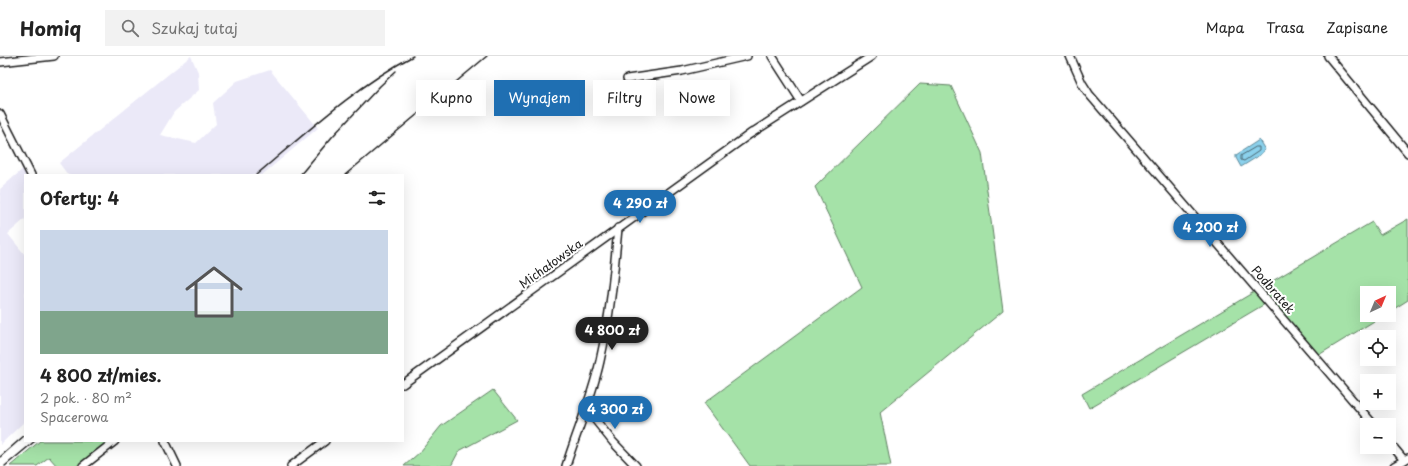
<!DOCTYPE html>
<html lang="pl">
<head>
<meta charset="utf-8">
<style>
	:root { --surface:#fff; --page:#f2f2f2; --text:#222; --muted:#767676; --line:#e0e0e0; --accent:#1f6fb2 }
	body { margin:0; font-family:"Playpen Sans",sans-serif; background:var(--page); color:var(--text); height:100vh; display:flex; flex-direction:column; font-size:15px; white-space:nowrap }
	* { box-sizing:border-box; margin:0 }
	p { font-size:13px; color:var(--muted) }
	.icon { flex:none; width:22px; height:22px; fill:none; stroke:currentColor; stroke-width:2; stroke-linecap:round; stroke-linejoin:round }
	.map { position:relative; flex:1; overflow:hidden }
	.drawer { position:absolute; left:24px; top:118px; width:380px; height:268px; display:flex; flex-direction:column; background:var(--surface); border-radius:0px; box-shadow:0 4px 16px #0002 }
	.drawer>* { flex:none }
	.hud { position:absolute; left:416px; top:24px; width:380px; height:36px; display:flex; gap:8px }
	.needle { width:26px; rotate:44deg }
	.controls { position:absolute; left:1360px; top:230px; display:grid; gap:8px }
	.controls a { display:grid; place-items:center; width:36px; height:36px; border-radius:0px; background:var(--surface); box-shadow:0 4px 16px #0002; font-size:20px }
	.price { position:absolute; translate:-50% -34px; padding:0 9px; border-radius:14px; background:var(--accent); color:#fff; font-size:13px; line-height:26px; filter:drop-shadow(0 1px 2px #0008) }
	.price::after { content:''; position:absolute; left:50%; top:24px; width:12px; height:9px; margin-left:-6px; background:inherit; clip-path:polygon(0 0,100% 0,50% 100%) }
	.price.current { background:#222; color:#fff }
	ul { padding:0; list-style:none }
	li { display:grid; align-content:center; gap:8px; height:212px; padding:0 16px }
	li span { display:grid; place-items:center; height:124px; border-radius:0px; color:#555 }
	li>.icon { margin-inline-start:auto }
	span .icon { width:72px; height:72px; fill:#fffc; stroke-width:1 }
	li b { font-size:17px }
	h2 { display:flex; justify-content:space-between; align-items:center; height:48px; padding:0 16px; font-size:17px }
	.pill { padding:0 14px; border-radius:0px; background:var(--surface); box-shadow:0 4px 16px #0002; font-size:14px; line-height:36px }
	.pill.current { background:var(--accent); color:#fff }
	header { display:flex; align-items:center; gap:24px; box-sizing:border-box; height:56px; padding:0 20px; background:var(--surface); border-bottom:1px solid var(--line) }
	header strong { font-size:19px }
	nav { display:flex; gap:22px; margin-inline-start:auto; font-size:14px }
	.search { width:280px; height:36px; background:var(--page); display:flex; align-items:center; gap:10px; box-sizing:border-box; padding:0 14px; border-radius:0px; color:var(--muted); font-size:15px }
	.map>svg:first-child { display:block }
</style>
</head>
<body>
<header>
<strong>Homiq</strong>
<div class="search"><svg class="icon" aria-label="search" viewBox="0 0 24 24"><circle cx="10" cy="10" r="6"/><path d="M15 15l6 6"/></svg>Szukaj tutaj</div>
<nav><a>Mapa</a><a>Trasa</a><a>Zapisane</a></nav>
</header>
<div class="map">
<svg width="1408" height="410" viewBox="0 0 1408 410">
	<rect width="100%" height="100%" fill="#fff"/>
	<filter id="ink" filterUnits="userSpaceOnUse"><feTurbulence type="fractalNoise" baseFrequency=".025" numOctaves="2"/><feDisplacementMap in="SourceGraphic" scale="8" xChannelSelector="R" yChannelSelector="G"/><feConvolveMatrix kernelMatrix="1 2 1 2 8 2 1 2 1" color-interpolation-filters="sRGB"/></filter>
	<g filter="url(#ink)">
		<g fill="#ebe9f8">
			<path d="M 191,0 L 198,16 L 199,34 L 174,56 L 160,79 L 196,87 L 216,68 L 213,47 L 237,25 L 270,14 L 318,72 L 262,119 L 68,119 L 59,107 Z"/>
			<path d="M 23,113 L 26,119 L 25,119 L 25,163 L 8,178 L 25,199 L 25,365 L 0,389 L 0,133 Z"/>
		</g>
		<g fill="#a5e2a8" stroke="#607f62">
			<path d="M 920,28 L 951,30 L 982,97 L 1003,255 L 880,356 L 891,410 L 750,410 L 704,347 L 862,231 L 815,131 Z"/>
			<path d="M 1408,163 L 1408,244 L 1389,256 L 1389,237 L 1367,237 L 1367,259 L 1384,259 L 1317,300 L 1270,245 L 1089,352 L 1082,338 L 1372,166 L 1380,179 Z"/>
			<path d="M 493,334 L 517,364 L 459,395 L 451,410 L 404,410 L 420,396 L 441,370 Z"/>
			<path d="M 40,385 L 112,385 L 79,410 L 57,410 L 49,401 L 37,410 L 10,410 Z"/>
		</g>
		<path fill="#8bd1ec" stroke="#5f8999" d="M 1259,84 L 1265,94 L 1257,101 L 1241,111 L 1236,102 L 1236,99 Z"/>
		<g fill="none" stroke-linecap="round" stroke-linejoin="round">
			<path stroke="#48646f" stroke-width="1" d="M 1256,91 L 1259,91 L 1259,95 L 1244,105 L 1241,104 L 1241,100 Z"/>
			<g stroke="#1c1c1c" stroke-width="10">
				<g id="minor">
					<path d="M 772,0 L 801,45"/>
					<path d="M 1070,0 L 1082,27 L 1089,38 L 1374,369"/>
					<path d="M 1328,0 L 1408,97"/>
					<path d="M 0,6 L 54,0"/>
					<path d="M 627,23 L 682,15 L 747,0"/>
					<path d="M 0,58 L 31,119"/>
					<path d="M 403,328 L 750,78 L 872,0"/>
					<path d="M 585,355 L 593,361 L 613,386 L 636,410"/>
					<path d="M 165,385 L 177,410"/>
					<path d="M 1389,386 L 1404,404"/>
					<path d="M 83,410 L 115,385"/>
					<path d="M 291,410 L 325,385"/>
					<path d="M 566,410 C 577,375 592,341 600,305 C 610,261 614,216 618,172"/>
					<path d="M 1394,410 L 1408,402"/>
				</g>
			</g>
			<use href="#minor" stroke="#fff" stroke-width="7"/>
			<g stroke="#1c1c1c" stroke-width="1.5">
				<path d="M 256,119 C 306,77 355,31 413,0"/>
				<path d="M 300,119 L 332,81 L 380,30 L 396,15"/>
				<path d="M 345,119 L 487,0"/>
				<path d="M 0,401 L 25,379"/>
				<path d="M 5,410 L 35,385"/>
			</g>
		</g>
	</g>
	<g text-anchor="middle" stroke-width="4" stroke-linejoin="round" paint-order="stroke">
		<g font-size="12" fill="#1c1c1c" stroke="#fff">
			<text transform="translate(551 208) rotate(-36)" y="4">Michałowska</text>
			<text transform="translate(1273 234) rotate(49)" y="4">Podbratek</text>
		</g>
	</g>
</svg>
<div class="controls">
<a><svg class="needle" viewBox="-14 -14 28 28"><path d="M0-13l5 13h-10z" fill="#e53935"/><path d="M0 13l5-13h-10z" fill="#767676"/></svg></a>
<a><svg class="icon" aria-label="locate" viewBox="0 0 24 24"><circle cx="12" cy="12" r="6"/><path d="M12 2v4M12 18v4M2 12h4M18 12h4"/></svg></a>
<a>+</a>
<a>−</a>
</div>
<b class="price" style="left:640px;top:168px">4 290 zł</b>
<b class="price" style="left:1210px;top:192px">4 200 zł</b>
<b class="price current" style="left:612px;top:295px">4 800 zł</b>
<b class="price" style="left:615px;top:374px">4 300 zł</b>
<div class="hud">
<a class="pill">Kupno</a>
<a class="pill current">Wynajem</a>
<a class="pill">Filtry</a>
<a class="pill">Nowe</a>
</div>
<section class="drawer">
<h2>Oferty: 4<svg class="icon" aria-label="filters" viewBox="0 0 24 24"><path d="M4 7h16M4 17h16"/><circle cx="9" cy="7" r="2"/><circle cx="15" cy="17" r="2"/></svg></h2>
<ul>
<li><span style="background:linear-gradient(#c9d6e8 65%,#7fa58c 0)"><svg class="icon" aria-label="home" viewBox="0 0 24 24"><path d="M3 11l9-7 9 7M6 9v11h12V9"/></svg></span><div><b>4 800 zł/mies.</b><p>2 pok. · 80 m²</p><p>Spacerowa</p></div></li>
</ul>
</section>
</div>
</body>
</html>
